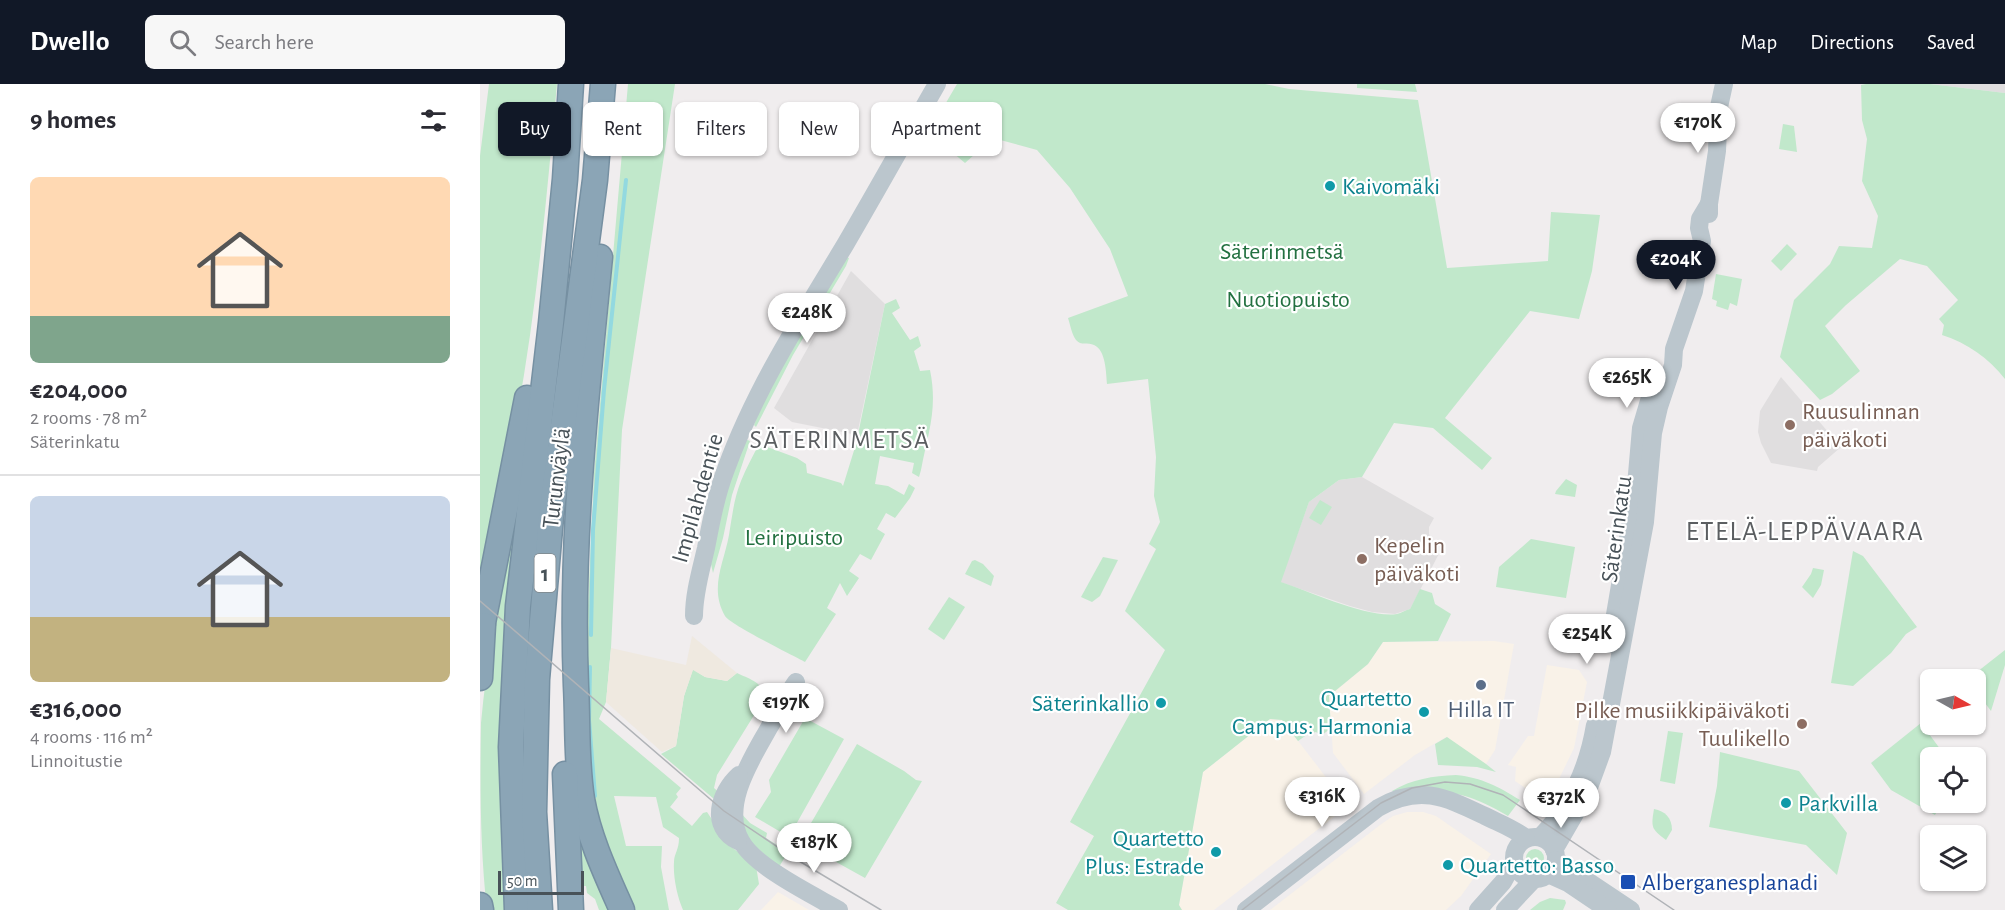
<!DOCTYPE html>
<html lang="en">
<head>
<meta charset="utf-8">
<style>
	:root { --surface:#fff; --page:#f7f7f7; --text:#2b2b33; --muted:#7c7c81; --line:#e1e1e2; --accent:#111827 }
	body { margin:0; font-family:"Alegreya Sans",sans-serif; background:var(--page); color:var(--text); height:100vh; display:flex; flex-direction:column; font-size:22px; white-space:nowrap }
	* { box-sizing:border-box; margin:0 }
	p { font-size:20px; color:var(--muted) }
	.icon { flex:none; width:33px; height:33px; fill:none; stroke:currentColor; stroke-width:2; stroke-linecap:round; stroke-linejoin:round }
	.map { position:relative; flex:1; overflow:hidden }
	.sheet { display:flex; flex-direction:column; background:var(--surface); width:480px }
	.sheet>* { flex:none }
	.banner { position:absolute; left:18px; top:18px; width:570px; height:54px; display:flex; gap:12px }
	.needle { width:39px; rotate:98deg }
	.tools { position:absolute; left:1440px; top:585px; display:grid; gap:12px }
	.tools a { display:grid; place-items:center; width:66px; height:66px; border-radius:9px; background:var(--surface); box-shadow:0 2px 4px #0004; font-size:30px }
	.scale { position:absolute; left:18px; bottom:15px; width:86px; box-sizing:border-box; padding-left:6px; border:3px solid #485258; border-top:0; font-size:16px; line-height:21px; white-space:nowrap; color:#485258; -webkit-text-stroke:4px #fff; paint-order:stroke }
	.price { position:absolute; translate:-50% -51px; padding:0 14px; border-radius:21px; background:#fff; color:#222; font-size:20px; line-height:39px; filter:drop-shadow(0 2px 3px #0008) }
	.price::after { content:''; position:absolute; left:50%; top:36px; width:18px; height:14px; margin-left:-9px; background:inherit; clip-path:polygon(0 0,100% 0,50% 100%) }
	.price.current { background:var(--accent); color:#fff }
	ul { padding:0; list-style:none }
	li { display:grid; align-content:center; gap:12px; height:318px; padding:0 30px }
	li+li { border-top:2px solid var(--line) }
	li span { display:grid; place-items:center; height:186px; border-radius:9px; color:#555 }
	li>.icon { margin-inline-start:auto }
	span .icon { width:108px; height:108px; fill:#fffc; stroke-width:1 }
	li b { font-size:26px }
	h2 { display:flex; justify-content:space-between; align-items:center; height:72px; padding:0 30px; font-size:26px }
	.chip { padding:0 21px; border-radius:9px; background:var(--surface); box-shadow:0 2px 4px #0004; font-size:21px; line-height:54px }
	.chip.current { background:var(--accent); color:#fff }
	header { display:flex; align-items:center; gap:36px; box-sizing:border-box; height:84px; padding:0 30px; background:var(--accent); color:#fff }
	header strong { font-size:28px }
	nav { display:flex; gap:33px; margin-inline-start:auto; font-size:21px }
	.search { width:420px; height:54px; background:var(--page); display:flex; align-items:center; gap:15px; box-sizing:border-box; padding:0 21px; border-radius:9px; color:var(--muted); font-size:22px }
	main { display:flex; flex:1; min-height:0 }
	.map>svg:first-child { display:block }
</style>
</head>
<body>
<header>
<strong>Dwello</strong>
<div class="search"><svg class="icon" aria-label="search" viewBox="0 0 24 24"><circle cx="10" cy="10" r="6"/><path d="M15 15l6 6"/></svg>Search here</div>
<nav><a>Map</a><a>Directions</a><a>Saved</a></nav>
</header>
<main>
<section class="sheet">
<h2>9 homes<svg class="icon" aria-label="filters" viewBox="0 0 24 24"><path d="M4 7h16M4 17h16"/><circle cx="9" cy="7" r="2"/><circle cx="15" cy="17" r="2"/></svg></h2>
<ul>
<li><span style="background:linear-gradient(#ffd9b3 75%,#7fa58c 0)"><svg class="icon" aria-label="home" viewBox="0 0 24 24"><path d="M3 11l9-7 9 7M6 9v11h12V9"/></svg></span><div><b>€204,000</b><p>2 rooms · 78 m²</p><p>Säterinkatu</p></div></li>
<li><span style="background:linear-gradient(#c9d6e8 65%,#c2b280 0)"><svg class="icon" aria-label="home" viewBox="0 0 24 24"><path d="M3 11l9-7 9 7M6 9v11h12V9"/></svg></span><div><b>€316,000</b><p>4 rooms · 116 m²</p><p>Linnoitustie</p></div></li>
</ul>
</section>
<div class="map">
<svg width="1525" height="826" viewBox="0 0 1525 826">
	<rect width="100%" height="100%" fill="#f0edee"/>
	<g fill="#f9f2e8">
		<path d="M 1014,557 L 1034,560 L 1015,666 L 1006,680 L 966,653 L 935,671 L 884,710 L 853,669 L 849,612 L 888,580 L 903,558 Z"/>
		<path d="M 1067,581 L 1099,586 L 1107,598 L 1094,664 L 1080,693 L 1061,715 L 1035,697 L 1036,683 L 1028,681 L 1048,652 L 1054,652 Z"/>
		<path d="M 790,635 L 802,636 L 868,722 L 734,826 L 702,826 L 699,821 L 723,688 Z"/>
		<path d="M 927,728 L 943,728 L 956,732 L 1011,770 L 981,812 L 966,826 L 790,826 L 900,741 L 913,732 Z"/>
		<path d="M 298,808 L 329,826 L 281,826 Z"/>
	</g>
	<g fill="#e0dedf">
		<path d="M 1450,0 L 1525,0 L 1525,9 Z"/>
		<path d="M 371,187 L 405,220 L 377,351 L 312,338 L 294,324 Z"/>
		<path d="M 1301,293 L 1361,363 L 1338,383 L 1337,387 L 1291,379 L 1281,359 L 1278,348 L 1280,327 Z"/>
		<path d="M 882,393 L 954,434 L 949,443 L 949,450 L 955,459 L 963,462 L 930,525 L 915,530 L 892,528 L 870,522 L 800,498 L 829,418 L 859,396 Z"/>
	</g>
	<g fill="#c1e8cb">
		<path d="M 9,0 L 77,0 C 67,111 57,222 37,332 C 27,390 12,448 0,506 L 0,72 Z"/>
		<path d="M 148,0 L 195,0 L 142,346 L 131,564 L 126,618 L 119,635 L 201,704 L 196,710 L 198,713 L 190,723 L 212,742 L 223,729 L 227,728 L 249,761 L 276,782 L 279,800 L 258,826 L 203,826 C 197,812 193,793 194,778 C 194,770 199,766 199,754 L 183,743 L 176,713 L 134,712 L 146,762 L 182,762 L 181,783 L 189,826 L 153,826 L 114,728 L 106,647 L 108,521 L 114,389 Z"/>
		<path d="M 477,0 L 785,0 L 809,5 L 938,16 L 967,184 L 1068,177 L 1071,128 L 1120,131 L 1112,187 L 1099,235 L 1050,227 L 965,334 L 1012,374 L 1002,386 L 953,344 L 914,339 L 882,393 L 859,396 L 829,418 L 801,498 C 828,507 890,535 917,530 C 921,529 926,526 930,525 L 940,505 L 952,509 L 955,520 L 971,530 L 958,557 L 903,558 L 888,580 L 849,612 L 851,644 L 841,652 L 836,648 L 828,650 L 818,657 L 802,636 L 790,635 L 723,688 L 699,821 L 702,826 L 588,826 L 576,819 L 614,752 L 590,738 L 685,566 L 645,527 L 676,465 L 669,460 L 680,438 L 674,412 L 676,373 L 668,295 L 627,300 C 626,289 626,266 614,261 C 608,258 601,262 596,256 C 592,251 590,240 588,234 L 648,212 L 630,165 L 590,104 L 557,66 L 513,54 L 485,79 L 466,63 L 458,71 L 447,60 L 457,34 Z"/>
		<path d="M 877,0 L 935,0 L 937,8 L 877,4 Z"/>
		<path d="M 1386,0 L 1450,0 L 1525,9 L 1525,295 C 1509,274 1487,259 1462,251 L 1464,241 L 1459,235 L 1478,216 L 1447,182 L 1420,175 L 1366,221 L 1345,242 L 1380,287 L 1352,310 L 1340,316 L 1300,273 L 1314,216 L 1350,180 L 1359,162 L 1392,164 L 1398,132 L 1382,97 L 1387,55 L 1382,36 L 1381,1 Z"/>
		<path d="M 1303,40 L 1314,42 L 1317,68 L 1299,65 Z"/>
		<path d="M 1307,160 L 1317,170 L 1301,187 L 1291,177 Z"/>
		<path d="M 366,173 L 369,174 L 366,182 L 313,271 L 276,343 L 274,341 L 284,310 Z"/>
		<path d="M 1236,190 L 1262,195 L 1257,222 L 1250,219 L 1248,226 L 1236,222 L 1237,217 L 1232,215 Z"/>
		<path d="M 416,215 L 420,224 L 412,229 L 430,256 L 438,252 L 441,262 L 434,267 L 440,287 L 450,286 C 458,325 448,349 441,386 L 439,393 L 432,389 L 434,379 L 400,372 L 395,400 L 408,402 L 424,411 L 429,400 L 435,404 L 430,414 L 415,434 L 406,429 L 397,445 L 405,450 L 391,476 L 380,470 L 369,487 L 379,494 L 367,512 L 360,499 L 347,524 L 356,530 L 325,578 C 312,571 251,541 245,532 C 229,504 244,479 249,451 C 252,433 254,414 261,397 C 266,384 273,372 279,360 L 317,374 L 326,380 L 327,389 L 361,399 L 363,402 L 376,360 L 405,220 Z"/>
		<path d="M 265,355 L 270,357 L 252,411 L 243,454 L 233,489 L 230,476 L 248,399 Z"/>
		<path d="M 1086,395 L 1097,401 L 1095,413 L 1075,410 L 1076,407 Z"/>
		<path d="M 39,405 L 20,652 L 21,721 L 26,826 L 7,826 C 0,765 0,701 1,639 C 8,562 25,482 39,405 Z"/>
		<path d="M 840,416 L 852,423 L 841,441 L 829,434 Z"/>
		<path d="M 1051,455 L 1095,463 L 1086,514 L 1016,503 L 1019,483 Z"/>
		<path d="M 1373,467 L 1383,472 L 1437,543 L 1426,550 L 1411,569 L 1373,602 L 1351,599 Z"/>
		<path d="M 623,473 L 638,476 L 620,512 L 612,518 L 601,513 Z"/>
		<path d="M 495,476 L 503,480 L 514,492 L 511,502 L 485,490 L 492,477 Z"/>
		<path d="M 1333,484 L 1344,486 L 1341,501 L 1333,514 L 1322,503 L 1331,490 Z"/>
		<path d="M 469,513 L 485,523 L 464,556 L 448,545 Z"/>
		<path d="M 1525,566 L 1525,581 L 1511,627 L 1496,607 L 1496,596 L 1488,595 Z"/>
		<path d="M 213,585 L 225,593 L 247,597 L 257,589 C 269,595 286,599 284,615 L 237,691 L 234,704 L 241,710 L 234,715 L 181,670 L 196,662 L 204,612 Z"/>
		<path d="M 325,634 L 364,655 L 309,753 L 275,733 L 291,708 L 289,696 Z"/>
		<path d="M 1441,639 L 1466,673 L 1450,674 L 1450,718 L 1461,719 L 1455,731 L 1411,706 L 1391,679 Z"/>
		<path d="M 1188,647 L 1203,649 L 1195,700 L 1180,697 Z"/>
		<path d="M 967,653 L 1006,680 L 1016,688 L 997,683 L 958,681 L 955,660 Z"/>
		<path d="M 377,660 L 424,687 L 436,696 L 442,697 L 385,794 L 320,758 Z"/>
		<path d="M 1240,668 L 1319,687 L 1367,749 L 1357,791 L 1326,761 L 1229,743 L 1237,702 Z"/>
		<path d="M 976,691 C 1003,694 1017,702 1040,716 L 1028,732 C 983,705 966,707 916,709 L 912,707 C 932,695 953,692 976,691 Z"/>
		<path d="M 1174,725 C 1185,727 1192,734 1192,746 L 1186,756 C 1171,745 1171,743 1174,725 Z"/>
		<path d="M 259,727 L 270,739 L 287,749 L 286,754 L 308,768 L 299,783 L 267,755 Z"/>
		<path d="M 100,738 L 134,826 L 119,826 L 115,815 L 107,809 L 106,802 L 101,802 L 99,786 Z"/>
		<circle cx="1055" cy="774" r="9"/>
		<path d="M 1070,814 L 1085,816 L 1086,819 L 1083,826 L 1050,826 L 1060,818 Z"/>
	</g>
	<path fill="#efe9e0" d="M 212,552 L 257,589 L 247,597 L 225,593 L 213,586 L 204,612 L 196,662 L 182,668 L 126,618 L 131,564 L 206,581 Z"/>
	<g fill="none" stroke-linecap="round" stroke-linejoin="round">
		<g stroke="#93d9e0" stroke-width="4">
			<path d="M 111,551 L 113,446 L 124,306 L 146,96"/>
			<path d="M 110,583 L 109,636 L 115,712"/>
		</g>
		<g stroke="#7690a2" stroke-width="27">
			<g id="highway">
				<path d="M 120,173 C 106,316 90,459 96,602 C 98,640 96,677 102,715 C 109,754 126,790 142,826"/>
				<path d="M 0,554 L 47,314"/>
				<path d="M 0,594 L 3,541"/>
				<path d="M 85,690 L 91,826"/>
				<path d="M 0,821 L 1,826"/>
				<path d="M 37,826 L 31,663 L 38,522 L 71,239 L 85,95 L 91,0"/>
				<path d="M 60,826 L 54,728 L 57,595 L 71,433 L 115,96 L 123,0"/>
			</g>
		</g>
		<g stroke="#bbc6cd" stroke-width="18">
			<path d="M 1229,130 L 1229,120 L 1237,67 L 1239,23 L 1244,0"/>
			<path d="M 214,532 C 214,509 221,486 226,464 C 231,438 236,411 246,385 C 275,305 321,234 365,161 C 396,108 426,54 457,0"/>
			<path d="M 1130,560 L 1155,413 L 1161,344 L 1176,293"/>
			<path d="M 316,598 C 306,612 299,627 290,642 C 273,673 240,721 261,757 C 275,783 333,811 359,826"/>
			<path d="M 1060,753 C 1091,722 1108,683 1115,641"/>
			<circle cx="1055" cy="774" r="21"/>
			<path d="M 258,757 C 229,743 239,709 259,691"/>
			<path d="M 1074,766 L 1107,709 L 1122,668 L 1165,438 L 1173,349 L 1179,323 L 1193,281 L 1194,265 L 1214,207 L 1222,157 L 1219,144 L 1220,135 L 1229,120"/>
			<path d="M 1076,776 L 1151,826"/>
			<path d="M 1068,790 L 1088,799 L 1128,826"/>
			<path d="M 766,826 L 898,724 C 940,700 965,713 1005,732 C 1019,739 1033,744 1046,754"/>
			<path d="M 998,826 L 1023,798 L 1034,778"/>
			<path d="M 1025,826 L 1054,795"/>
		</g>
		<use href="#highway" stroke="#8ba5b6" stroke-width="24"/>
		<g stroke="#b0b3b7" stroke-width="1.5">
			<path d="M 0,517 L 244,727 L 314,774 L 401,826"/>
			<path d="M 762,826 L 901,719 L 932,704 L 965,698 L 990,700 L 1023,711 L 1194,826"/>
		</g>
	</g>
	<g fill="#0f9aa8" stroke="#fff" stroke-width="2">
		<circle cx="850" cy="102" r="6"/>
		<circle cx="681" cy="619" r="6"/>
		<circle cx="944" cy="628" r="6"/>
		<circle cx="1306" cy="719" r="6"/>
		<circle cx="736" cy="768" r="6"/>
		<circle cx="968" cy="781" r="6"/>
	</g>
	<g fill="#8d6e63" stroke="#fff" stroke-width="2">
		<circle cx="1310" cy="341" r="6"/>
		<circle cx="882" cy="475" r="6"/>
		<circle cx="1322" cy="640" r="6"/>
	</g>
	<circle fill="#5c6f8a" stroke="#fff" stroke-width="2" cx="1001" cy="601" r="6"/>
	<rect fill="#1a4fb4" stroke="#fff" stroke-width="2" x="1140" y="790" width="16" height="16" rx="3"/>
	<g text-anchor="middle" stroke-width="4.5" stroke-linejoin="round" paint-order="stroke">
		<rect fill="#fff" stroke="#7f868a" stroke-width="1.5" x="54.5" y="470" width="21" height="38" rx="4.5"/>
		<g font-size="22" font-weight="bold" fill="#485258">
			<text x="65" y="497">1</text>
		</g>
		<g font-size="24" fill="#0d838f" stroke="#fff" text-anchor="start">
			<text x="862" y="110">Kaivomäki</text>
			<text x="932" y="622" text-anchor="end">Quartetto<tspan x="932" dy="28">Campus: Harmonia</tspan></text>
			<text x="669" y="627" text-anchor="end">Säterinkallio</text>
			<text x="1318" y="727">Parkvilla</text>
			<text x="724" y="762" text-anchor="end">Quartetto<tspan x="724" dy="28">Plus: Estrade</tspan></text>
			<text x="980" y="789">Quartetto: Basso</text>
		</g>
		<g font-size="24" fill="#227040" stroke="#fff">
			<text x="802" y="175">Säterinmetsä</text>
			<text x="808" y="223">Nuotiopuisto</text>
			<text x="314" y="461">Leiripuisto</text>
		</g>
		<g font-size="24" fill="#785e54" stroke="#fff" text-anchor="start">
			<text x="1322" y="335">Ruusulinnan<tspan x="1322" dy="28">päiväkoti</tspan></text>
			<text x="894" y="469">Kepelin<tspan x="894" dy="28">päiväkoti</tspan></text>
			<text x="1310" y="634" text-anchor="end">Pilke musiikkipäiväkoti<tspan x="1310" dy="28">Tuulikello</tspan></text>
		</g>
		<g font-size="24" fill="#485258" stroke="#fff">
			<text transform="translate(76 394) rotate(-83)" y="8">Turunväylä</text>
			<text transform="translate(217 414) rotate(-74)" y="8">Impilahdentie</text>
			<text transform="translate(1136 445) rotate(-82)" y="8">Säterinkatu</text>
		</g>
		<g font-size="24" fill="#4e5e75" stroke="#fff">
			<text x="1001" y="633">Hilla IT</text>
		</g>
		<g font-size="24" fill="#164399" stroke="#fff" text-anchor="start">
			<text x="1162" y="806">Alberganesplanadi</text>
		</g>
		<g font-size="26" letter-spacing="1.5" fill="#5b5e61" stroke="#fff">
			<text x="360" y="364">SÄTERINMETSÄ</text>
		</g>
		<g font-size="27" letter-spacing="1.5" fill="#5b5e61" stroke="#fff">
			<text x="1325" y="456">ETELÄ-LEPPÄVAARA</text>
		</g>
	</g>
</svg>
<div class="tools">
<a><svg class="needle" viewBox="-14 -14 28 28"><path d="M0-13l5 13h-10z" fill="#e53935"/><path d="M0 13l5-13h-10z" fill="#7c7c81"/></svg></a>
<a><svg class="icon" aria-label="locate" viewBox="0 0 24 24"><circle cx="12" cy="12" r="6"/><path d="M12 2v4M12 18v4M2 12h4M18 12h4"/></svg></a>
<a><svg class="icon" aria-label="layers" viewBox="0 0 24 24"><path d="M12 4l9 5-9 5-9-5zM3 14l9 5 9-5"/></svg></a>
</div>
<div class="scale">50 m</div>
<b class="price" style="left:1218px;top:70px">€170K</b>
<b class="price current" style="left:1196px;top:207px">€204K</b>
<b class="price" style="left:327px;top:260px">€248K</b>
<b class="price" style="left:1147px;top:325px">€265K</b>
<b class="price" style="left:1107px;top:581px">€254K</b>
<b class="price" style="left:306px;top:650px">€197K</b>
<b class="price" style="left:842px;top:744px">€316K</b>
<b class="price" style="left:1081px;top:745px">€372K</b>
<b class="price" style="left:334px;top:790px">€187K</b>
<div class="banner">
<a class="chip current">Buy</a>
<a class="chip">Rent</a>
<a class="chip">Filters</a>
<a class="chip">New</a>
<a class="chip">Apartment</a>
</div>
</div>
</main>
</body>
</html>
